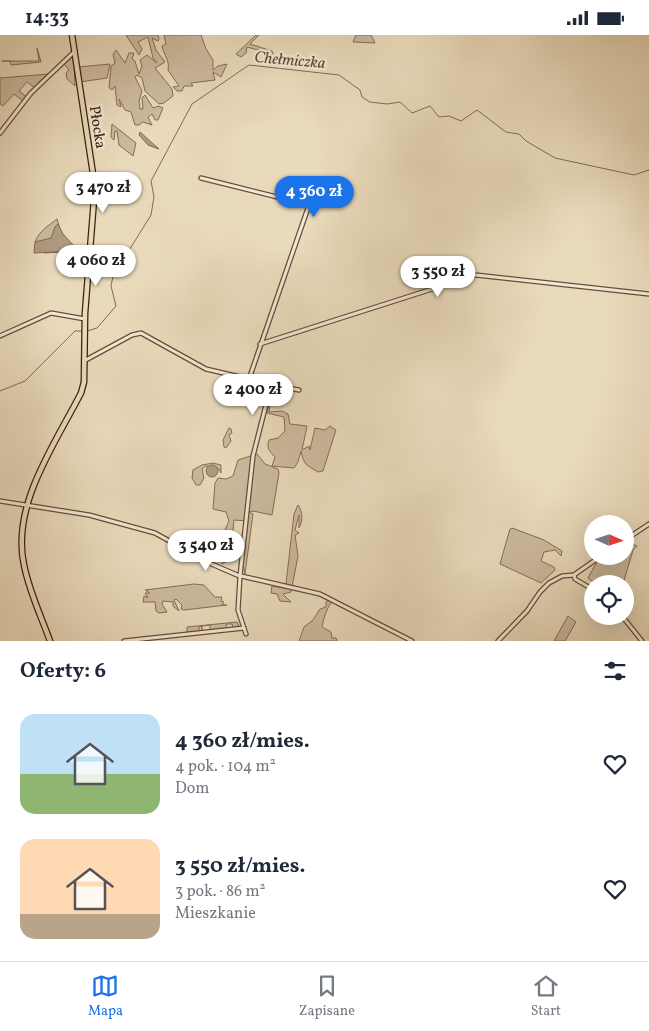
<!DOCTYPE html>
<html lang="pl">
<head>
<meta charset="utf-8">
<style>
	:root { --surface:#fff; --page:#f2f2f3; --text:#1f2937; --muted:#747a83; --line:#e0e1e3; --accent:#1a73e8 }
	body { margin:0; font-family:Vollkorn,serif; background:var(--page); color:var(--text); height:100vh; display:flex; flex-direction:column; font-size:19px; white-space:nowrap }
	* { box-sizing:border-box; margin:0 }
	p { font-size:16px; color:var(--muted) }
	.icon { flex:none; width:28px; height:28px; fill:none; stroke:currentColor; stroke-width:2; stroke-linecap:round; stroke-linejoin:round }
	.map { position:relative; height:606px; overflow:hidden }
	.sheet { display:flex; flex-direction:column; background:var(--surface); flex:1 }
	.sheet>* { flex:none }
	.needle { width:32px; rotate:93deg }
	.tools { position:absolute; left:584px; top:480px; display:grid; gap:10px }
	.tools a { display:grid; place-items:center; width:50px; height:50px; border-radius:50%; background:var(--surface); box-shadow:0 5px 20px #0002; font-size:25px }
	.price { position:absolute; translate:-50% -42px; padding:0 11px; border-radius:18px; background:#fff; color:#222; font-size:16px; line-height:32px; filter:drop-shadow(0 1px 2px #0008) }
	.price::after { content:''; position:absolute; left:50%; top:30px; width:15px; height:11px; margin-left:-8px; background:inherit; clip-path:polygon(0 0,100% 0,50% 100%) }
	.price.active { background:var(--accent); color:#fff }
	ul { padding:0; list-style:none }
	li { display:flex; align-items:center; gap:15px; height:125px; padding:0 20px }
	li span { display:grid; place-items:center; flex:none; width:140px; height:100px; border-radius:15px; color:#555 }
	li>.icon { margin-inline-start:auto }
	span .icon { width:60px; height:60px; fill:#fffc; stroke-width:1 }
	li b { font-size:21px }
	h2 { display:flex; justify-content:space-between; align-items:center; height:60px; padding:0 20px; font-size:21px }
	.status { display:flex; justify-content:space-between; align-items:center; height:35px; padding:0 25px; background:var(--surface); direction:ltr }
	.status svg { height:14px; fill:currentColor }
	.tabs { display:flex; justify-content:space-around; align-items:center; height:70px; border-top:1px solid var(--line); background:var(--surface); font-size:14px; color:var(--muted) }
	.tabs a { display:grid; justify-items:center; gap:2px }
	.tabs .active { color:var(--accent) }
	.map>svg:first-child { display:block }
</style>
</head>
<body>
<div class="status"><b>14:33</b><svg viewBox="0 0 49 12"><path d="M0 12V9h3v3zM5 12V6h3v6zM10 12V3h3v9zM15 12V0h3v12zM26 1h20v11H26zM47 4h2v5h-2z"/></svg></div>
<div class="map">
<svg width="649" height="606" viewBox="0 0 649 606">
	<rect width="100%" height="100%" fill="#e9dabb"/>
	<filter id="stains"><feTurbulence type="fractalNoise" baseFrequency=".004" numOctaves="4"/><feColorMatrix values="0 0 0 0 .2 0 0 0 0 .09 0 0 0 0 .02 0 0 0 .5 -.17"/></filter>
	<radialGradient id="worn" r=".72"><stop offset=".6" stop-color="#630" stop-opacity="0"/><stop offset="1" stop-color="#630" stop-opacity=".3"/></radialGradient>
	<g fill="#ccba9e" stroke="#846d56">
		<path d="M 126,0 L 158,0 L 159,4 L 158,6 L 152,3 L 156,15 L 165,27 L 155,33 L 172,54 L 173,61 L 164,68 L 159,69 L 145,56 L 142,43 L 137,40 L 135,42 L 142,56 L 139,66 L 140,74 L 143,74 L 142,63 L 145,60 L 153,73 L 158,71 L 163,73 L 158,85 L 155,85 L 152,79 L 148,82 L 152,90 L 143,87 L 139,90 L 135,90 L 131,77 L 125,75 L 119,64 L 121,72 L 117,70 L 115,51 L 112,55 L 109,53 L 111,31 L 115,28 L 113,19 L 116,15 L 125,28 L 129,18 L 134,18 L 132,24 L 135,26 L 139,39 L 142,31 L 140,25 L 147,20 L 157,28 L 153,23 L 148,2 L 138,7 L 142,14 L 139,20 Z"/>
		<path d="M 164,0 L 201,0 L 206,14 L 213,25 L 213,35 L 218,31 L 227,29 L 221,42 L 213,37 L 215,45 L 191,48 L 193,51 L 184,51 L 182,56 L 177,56 L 173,52 L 179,51 L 168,35 C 170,25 164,21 162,11 L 166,9 Z"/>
		<path d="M 256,0 L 259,0 L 250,9 L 272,16 L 277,31 L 269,18 L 247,12 L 246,18 L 241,22 L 236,19 Z"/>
		<path d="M 356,0 L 371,0 L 375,8 L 353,7 Z"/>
		<path d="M 37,13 L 41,27 L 11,30 L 10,26 L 2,26 L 39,26 Z"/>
		<path d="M 70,22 L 74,25 L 75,51 L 67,44 L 66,38 L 69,35 L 63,28 Z"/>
		<path d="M 110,29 L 107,43 L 80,47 L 78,32 Z"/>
		<path d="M 49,39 L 35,53 L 27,47 L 19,56 L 27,62 L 23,66 L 14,59 L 3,71 L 0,69 L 0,43 Z"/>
		<path d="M 112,89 L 136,108 L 133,121 L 119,110 L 117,96 L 115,96 L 114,105 L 111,102 Z"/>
		<path d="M 57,184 L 67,217 L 44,218 L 35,207 C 39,196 48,191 57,184 Z"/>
		<path d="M 272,353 L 269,377 L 282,376 L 288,379 L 290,389 L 307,391 L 302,415 L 309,411 L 310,415 L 315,393 L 325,395 L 330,391 L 336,395 L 323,436 L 318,437 C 306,430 304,430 301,416 L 298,427 L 294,433 L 272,431 L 275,422 C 270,417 266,413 269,405 L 278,403 L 285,396 L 284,382 L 267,378 Z"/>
		<path d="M 229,393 L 231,394 L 232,398 L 229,400 L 231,406 L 226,413 L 224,412 L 223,405 Z"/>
		<path d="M 257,419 L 265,429 L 278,434 L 279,438 L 272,480 L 253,476 L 249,477 L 253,479 L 245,539 L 243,530 L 239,529 L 243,495 L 245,492 L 246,505 L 248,486 L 234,485 L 230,524 L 222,529 L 224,513 L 228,509 L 227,505 L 224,508 L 224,497 L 229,486 L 226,477 L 213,474 L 215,448 L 218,443 L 226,444 L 233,441 L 238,425 Z"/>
		<path d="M 213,428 L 221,430 L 221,438 L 219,434 L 206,431 L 202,434 L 204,443 L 200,450 L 196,450 L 192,443 L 193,435 L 202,430 Z"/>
		<path d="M 298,470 C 303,477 303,486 299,493 L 299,480 L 295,495 L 299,498 L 295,500 L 298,521 L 291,557 L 283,559 L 291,567 L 280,566 L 277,559 L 271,558 L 272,551 L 284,553 L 286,549 L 294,479 Z"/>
		<path d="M 512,493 L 544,505 L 562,516 L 561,521 L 555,515 L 544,517 L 541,526 L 554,532 L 555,535 L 541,548 L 500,529 L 510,494 Z"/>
		<path d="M 630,508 L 637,511 L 633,515 L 623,549 L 610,549 L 603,545 L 601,549 L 596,549 L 588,543 L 599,523 L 609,527 L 617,526 L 619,521 L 625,521 Z"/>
		<path d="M 194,549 L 204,550 L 215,562 L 222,562 L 221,566 L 224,567 L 222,570 L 227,570 L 184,575 L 181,574 L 182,570 L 176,564 L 174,565 L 179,576 L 173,571 L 173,567 L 163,566 L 162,569 L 167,577 L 159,578 L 156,576 L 155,567 L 143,567 L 144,561 L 148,563 L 145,558 L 150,558 L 145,555 Z"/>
		<path d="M 322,559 L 334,564 C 327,572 324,582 322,592 L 331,597 L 332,603 L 336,603 L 337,606 L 299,606 L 304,592 L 313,585 L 320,574 L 326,572 L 326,567 L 329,565 L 323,562 Z"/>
		<path d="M 568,581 L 576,587 L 565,606 L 554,606 Z"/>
		<path d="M 237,587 L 240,593 L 233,593 L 232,589 L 226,589 L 227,594 L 210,595 L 210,590 L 202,591 L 202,596 L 201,591 L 199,592 L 199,597 L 187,599 L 187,592 Z"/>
	</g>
	<g fill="#ae9b80" stroke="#806a52">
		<path d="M 140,97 L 159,114 L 148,110 L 139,100 Z"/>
		<path d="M 58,189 L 63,199 L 74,211 L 72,216 L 34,218 L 35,207 L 51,203 L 55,192 Z"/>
		<circle cx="212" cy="436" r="6"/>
	</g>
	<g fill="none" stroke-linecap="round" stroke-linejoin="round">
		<g stroke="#806a52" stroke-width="1">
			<path d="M 87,296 L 97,293 L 116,271 L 111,251 L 113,241 L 151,180 L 154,162 L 151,146 L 192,69 L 249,30 L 339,40 L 360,55 L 362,62 L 370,67 L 387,69 L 400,67 L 412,78 L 430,71 L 439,82 L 449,81 L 461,86 L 477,75 L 506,97 L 519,99 L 526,106 L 555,123 L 634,140 L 649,135"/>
			<path d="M 0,356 L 25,346 L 75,296 L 82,296"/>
		</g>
		<g stroke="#674e39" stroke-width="5.5">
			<g id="minor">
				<path d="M 0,98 L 31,58 L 74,17"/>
				<path d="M 0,301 L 51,278 L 85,284"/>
				<path d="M 260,309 L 476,240 L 649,259"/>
				<path d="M 84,326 L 132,300 L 141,298 L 206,334 L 249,344 L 309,170 L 201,143"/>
				<path d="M 271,350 L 299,355"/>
				<path d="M 0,466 L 89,480 L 155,498 L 207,527 L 237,540 L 320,559 L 412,606"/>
				<path d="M 625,505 L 649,489"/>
				<path d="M 574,540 L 575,544 L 592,554"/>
				<path d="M 622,581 L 642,606"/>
				<path d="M 246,599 L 238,575 L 240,541 L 253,421 L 271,350 L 249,344"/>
				<path d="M 124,606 L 244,593"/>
				<path d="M 498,606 L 527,576 L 540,557 L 549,548 L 562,541 L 574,540 L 601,521"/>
			</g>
		</g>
		<g stroke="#3c200e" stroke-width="7">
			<path id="major" d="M 50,606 C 41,581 29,556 24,530 C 11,470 55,409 81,358 L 84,347 L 85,278 L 95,152 L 72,0"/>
		</g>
		<use href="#minor" stroke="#f1e7d3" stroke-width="3"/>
		<use href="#major" stroke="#e9dabb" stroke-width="4.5"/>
	</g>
	<g text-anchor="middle" stroke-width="5" stroke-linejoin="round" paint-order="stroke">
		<g font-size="15" fill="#3c200e" stroke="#f1e7d3">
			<text transform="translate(98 92) rotate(81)" y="5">Płocka</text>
		</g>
		<g font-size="16" font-style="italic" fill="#644b36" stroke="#f1e7d3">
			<text transform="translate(290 24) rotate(5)" y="6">Chełmiczka</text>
		</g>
	</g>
	<rect width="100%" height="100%" filter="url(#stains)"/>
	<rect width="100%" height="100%" fill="url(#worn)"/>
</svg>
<div class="tools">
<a><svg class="needle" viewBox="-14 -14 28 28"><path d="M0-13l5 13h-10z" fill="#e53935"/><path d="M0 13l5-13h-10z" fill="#747a83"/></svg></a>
<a><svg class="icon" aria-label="locate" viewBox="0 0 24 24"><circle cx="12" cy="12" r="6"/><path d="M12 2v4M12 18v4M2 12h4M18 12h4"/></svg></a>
</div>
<b class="price" style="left:103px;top:179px">3 470 zł</b>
<b class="price active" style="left:314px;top:183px">4 360 zł</b>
<b class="price" style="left:96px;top:252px">4 060 zł</b>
<b class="price" style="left:438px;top:263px">3 550 zł</b>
<b class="price" style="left:253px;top:381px">2 400 zł</b>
<b class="price" style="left:206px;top:537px">3 540 zł</b>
</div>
<section class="sheet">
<h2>Oferty: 6<svg class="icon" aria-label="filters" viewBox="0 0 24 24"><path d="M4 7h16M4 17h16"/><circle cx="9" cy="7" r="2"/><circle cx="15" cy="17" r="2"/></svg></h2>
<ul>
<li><span style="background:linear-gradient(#bfe0f5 60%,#8fb573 0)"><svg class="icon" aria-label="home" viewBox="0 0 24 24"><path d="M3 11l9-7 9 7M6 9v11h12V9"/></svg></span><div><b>4 360 zł/mies.</b><p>4 pok. · 104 m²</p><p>Dom</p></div><svg class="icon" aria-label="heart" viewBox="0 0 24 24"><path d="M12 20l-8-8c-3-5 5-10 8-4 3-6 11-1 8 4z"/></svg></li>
<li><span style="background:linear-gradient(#ffd9b3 75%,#b9a48a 0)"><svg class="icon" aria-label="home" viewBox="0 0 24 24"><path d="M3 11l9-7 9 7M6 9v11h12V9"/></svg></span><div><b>3 550 zł/mies.</b><p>3 pok. · 86 m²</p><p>Mieszkanie</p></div><svg class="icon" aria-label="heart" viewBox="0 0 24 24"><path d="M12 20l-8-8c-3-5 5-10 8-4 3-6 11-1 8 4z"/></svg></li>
</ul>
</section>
<nav class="tabs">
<a class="active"><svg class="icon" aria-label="map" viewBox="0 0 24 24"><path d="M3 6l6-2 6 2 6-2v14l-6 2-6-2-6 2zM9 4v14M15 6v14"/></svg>Mapa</a>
<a><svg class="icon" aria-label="saved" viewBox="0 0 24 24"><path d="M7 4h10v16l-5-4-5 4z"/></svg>Zapisane</a>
<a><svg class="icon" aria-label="home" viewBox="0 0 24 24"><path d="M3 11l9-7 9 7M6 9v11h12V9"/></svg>Start</a>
</nav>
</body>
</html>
